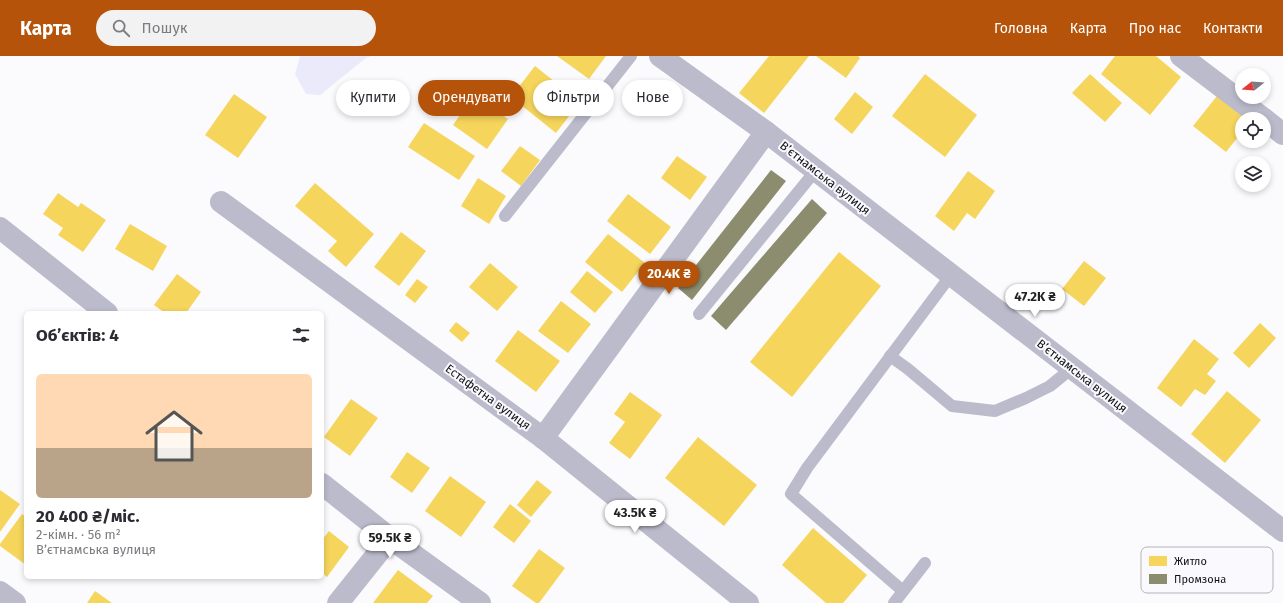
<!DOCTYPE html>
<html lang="uk">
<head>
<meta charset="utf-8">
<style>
	:root { --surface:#fff; --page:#f2f2f3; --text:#2b2b33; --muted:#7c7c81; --accent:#b45309 }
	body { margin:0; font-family:"Fira Sans",sans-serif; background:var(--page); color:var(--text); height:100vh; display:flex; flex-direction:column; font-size:15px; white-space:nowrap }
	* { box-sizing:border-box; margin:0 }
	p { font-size:13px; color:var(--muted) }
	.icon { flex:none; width:22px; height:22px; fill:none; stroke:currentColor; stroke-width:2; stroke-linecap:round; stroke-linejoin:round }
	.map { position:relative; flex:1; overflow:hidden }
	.sheet { position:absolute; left:24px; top:255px; width:300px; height:268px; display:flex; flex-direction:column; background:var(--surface); border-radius:6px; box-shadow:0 2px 6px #0003 }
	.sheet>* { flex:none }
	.banner { position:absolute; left:336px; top:24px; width:380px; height:36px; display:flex; gap:8px }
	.needle { width:26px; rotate:253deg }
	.buttons { position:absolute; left:1235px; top:12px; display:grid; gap:8px }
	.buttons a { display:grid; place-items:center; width:36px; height:36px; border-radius:50%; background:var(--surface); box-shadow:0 2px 6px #0003; font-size:20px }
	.price { position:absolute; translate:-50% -34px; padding:0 9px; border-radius:14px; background:#fff; color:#222; font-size:13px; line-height:26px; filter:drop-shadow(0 1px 2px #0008) }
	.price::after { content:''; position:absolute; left:50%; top:24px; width:12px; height:9px; margin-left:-6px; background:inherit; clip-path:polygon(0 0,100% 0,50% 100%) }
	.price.on { background:var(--accent); color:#fff }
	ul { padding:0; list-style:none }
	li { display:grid; align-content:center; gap:8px; height:212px; padding:0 12px }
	li span { display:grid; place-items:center; height:124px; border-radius:6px; color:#555 }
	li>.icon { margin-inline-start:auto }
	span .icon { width:72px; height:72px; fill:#fffc; stroke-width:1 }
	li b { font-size:17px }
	h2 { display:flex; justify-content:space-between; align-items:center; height:48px; padding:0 12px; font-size:17px }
	.pill { padding:0 14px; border-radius:18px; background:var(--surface); box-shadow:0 2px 6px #0003; font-size:14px; line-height:36px }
	.pill.on { background:var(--accent); color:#fff }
	header { display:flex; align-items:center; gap:24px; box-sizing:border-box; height:56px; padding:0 20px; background:var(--accent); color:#fff }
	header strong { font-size:19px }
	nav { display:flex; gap:22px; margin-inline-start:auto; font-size:14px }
	.search { width:280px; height:36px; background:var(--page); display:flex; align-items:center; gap:10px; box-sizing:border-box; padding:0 14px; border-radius:22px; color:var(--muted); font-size:15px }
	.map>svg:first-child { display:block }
</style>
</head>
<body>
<header>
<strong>Карта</strong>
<div class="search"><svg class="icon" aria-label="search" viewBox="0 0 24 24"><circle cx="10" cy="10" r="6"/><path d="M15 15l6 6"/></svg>Пошук</div>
<nav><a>Головна</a><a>Карта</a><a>Про нас</a><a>Контакти</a></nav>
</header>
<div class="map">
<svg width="1283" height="547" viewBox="0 0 1283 547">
	<rect width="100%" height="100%" fill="#fbfbfd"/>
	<path fill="#eaeafb" d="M 300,0 L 371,0 L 366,2 L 320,39 L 306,38 L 295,18 Z"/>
	<g fill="#f6d55c">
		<path d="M 557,0 L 606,0 L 589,23 Z"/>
		<path d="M 769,0 L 809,0 L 764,57 L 739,37 Z"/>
		<path d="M 816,0 L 858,0 L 860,2 L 846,22 Z"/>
		<path d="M 1115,0 L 1156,0 L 1181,21 L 1150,59 L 1101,18 Z"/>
		<path d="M 535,10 L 580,46 L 556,77 L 511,41 Z"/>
		<path d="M 925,18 L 977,59 L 945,101 L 892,60 Z"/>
		<path d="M 1090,18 L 1122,47 L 1105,66 L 1072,37 Z"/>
		<path d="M 855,36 L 873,51 L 852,78 L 834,63 Z"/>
		<path d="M 234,38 L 267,61 L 238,102 L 205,79 Z"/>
		<path d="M 474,39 L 508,63 L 487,93 L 453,69 Z"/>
		<path d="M 1217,40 L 1246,63 L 1242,63 L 1242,76 L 1226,96 L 1193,70 Z"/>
		<path d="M 424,67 L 475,100 L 459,124 L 408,91 Z"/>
		<path d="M 520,90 L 540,104 L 521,130 L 501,115 Z"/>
		<path d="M 677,100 L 707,121 L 690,144 L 661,122 Z"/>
		<path d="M 968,115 L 995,135 L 975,163 L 967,157 L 954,175 L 935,160 Z"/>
		<path d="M 478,122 L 506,140 L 489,168 L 461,150 Z"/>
		<path d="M 315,127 L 374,178 L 346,211 L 328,195 L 337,185 L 295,150 Z"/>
		<path d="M 58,137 L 78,151 L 81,147 L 106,164 L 83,196 L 58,179 L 63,172 L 43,158 Z"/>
		<path d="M 628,138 L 671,171 L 650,198 L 607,165 Z"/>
		<path d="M 130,168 L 167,190 L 153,215 L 115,193 Z"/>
		<path d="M 401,176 L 426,195 L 399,230 L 374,211 Z"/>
		<path d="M 608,178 L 645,207 L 622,236 L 585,206 Z"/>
		<path d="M 839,196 L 881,230 L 792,341 L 750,306 Z"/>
		<path d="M 1084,205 L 1106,222 L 1084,250 L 1062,233 Z"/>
		<path d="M 490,207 L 518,231 L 497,255 L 469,231 Z"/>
		<path d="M 587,215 L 613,236 L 595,257 L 570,236 Z"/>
		<path d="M 177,218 L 201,236 L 186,257 L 165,257 L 154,249 Z"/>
		<path d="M 417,223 L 428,231 L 415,247 L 405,239 Z"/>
		<path d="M 561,245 L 591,268 L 568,297 L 538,275 Z"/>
		<path d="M 456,266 L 470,277 L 462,286 L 449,275 Z"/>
		<path d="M 1260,267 L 1276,282 L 1249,312 L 1233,297 Z"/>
		<path d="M 518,274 L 560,305 L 536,336 L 495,305 Z"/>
		<path d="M 1194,283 L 1219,303 L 1207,318 L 1216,325 L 1205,339 L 1195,333 L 1181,351 L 1157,332 Z"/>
		<path d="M 1227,335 L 1261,364 L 1225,407 L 1191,378 Z"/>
		<path d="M 630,336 L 662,359 L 630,403 L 609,387 L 625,366 L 614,358 Z"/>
		<path d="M 351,343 L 378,362 L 350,400 L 324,381 Z"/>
		<path d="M 698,381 L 757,429 L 724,470 L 665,422 Z"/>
		<path d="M 407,396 L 430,412 L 412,437 L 390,421 Z"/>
		<path d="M 450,420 L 486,446 L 461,481 L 425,455 Z"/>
		<path d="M 537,424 L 552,436 L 531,461 L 517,449 Z"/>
		<path d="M 0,434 L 20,448 L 0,476 Z"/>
		<path d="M 510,448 L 531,465 L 514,487 L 493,471 Z"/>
		<path d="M 22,458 L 26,461 L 26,509 L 0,490 L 0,488 Z"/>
		<path d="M 813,472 L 867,519 L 843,547 L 826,547 L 782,509 Z"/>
		<path d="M 329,475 L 349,491 L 327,521 L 322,517 L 322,484 Z"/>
		<path d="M 539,493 L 565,512 L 539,547 L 536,547 L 512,530 Z"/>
		<path d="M 398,514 L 433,540 L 427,547 L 373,547 Z"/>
		<path d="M 95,535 L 112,547 L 87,547 Z"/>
	</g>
	<g fill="#8c8c6e">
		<path d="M 771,114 L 786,125 L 692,244 L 678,232 Z"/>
		<path d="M 812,143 L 827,157 L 726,274 L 711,260 Z"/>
	</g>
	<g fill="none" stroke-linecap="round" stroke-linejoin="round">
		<g stroke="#bbc" stroke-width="12">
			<path d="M 505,160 L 631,0"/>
			<path d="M 699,258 L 816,114"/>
			<path d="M 890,300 L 908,313 L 952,350 L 995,355 L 1026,342 L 1050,330 L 1072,312"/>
			<path d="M 903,535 L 791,438 L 807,412 L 951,219"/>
			<path d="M 894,547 L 925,507"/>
		</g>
		<g stroke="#bbc" stroke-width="22">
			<path d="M 660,0 L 766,76 L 1283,475"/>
			<path d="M 1181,0 L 1264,63"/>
			<path d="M 1264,63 L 1283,78"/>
			<path d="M 221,146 L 543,382 L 748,547"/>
			<path d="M 0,172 L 107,257"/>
			<path d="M 543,382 L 766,76"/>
			<path d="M 322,428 L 390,482 L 480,547"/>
			<path d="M 0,536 L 15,547"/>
			<path d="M 338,547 L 390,482"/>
		</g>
	</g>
	<g text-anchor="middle" stroke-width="4" stroke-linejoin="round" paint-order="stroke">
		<g font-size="12" fill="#111117" stroke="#fafafe">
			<text transform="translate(825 122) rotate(38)" y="4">Вʼєтнамська вулиця</text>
			<text transform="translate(1082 320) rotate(38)" y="4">Вʼєтнамська вулиця</text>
			<text transform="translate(488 341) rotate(36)" y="4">Естафетна вулиця</text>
		</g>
	</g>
	<rect x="1141" y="491" width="132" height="46" rx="6" fill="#fafafe" stroke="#b4b4b9" stroke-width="1"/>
	<rect x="1149" y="500" width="18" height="10" fill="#f6d55c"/>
	<rect x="1149" y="518" width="18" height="10" fill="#8c8c6e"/>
	<g font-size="11" fill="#111117">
		<text x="1174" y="509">Житло</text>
		<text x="1174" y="527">Промзона</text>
	</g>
</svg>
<div class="buttons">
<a><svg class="needle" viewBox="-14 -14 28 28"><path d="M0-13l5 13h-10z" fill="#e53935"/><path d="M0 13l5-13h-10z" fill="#7c7c81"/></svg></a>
<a><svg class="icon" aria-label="locate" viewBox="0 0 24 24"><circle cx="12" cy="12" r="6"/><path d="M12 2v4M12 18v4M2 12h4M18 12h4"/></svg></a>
<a><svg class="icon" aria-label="layers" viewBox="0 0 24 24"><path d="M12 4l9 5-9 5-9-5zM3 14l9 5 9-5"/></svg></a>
</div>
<b class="price on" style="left:669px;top:239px">20.4K ₴</b>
<b class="price" style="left:1035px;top:262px">47.2K ₴</b>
<b class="price" style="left:635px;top:478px">43.5K ₴</b>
<b class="price" style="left:390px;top:503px">59.5K ₴</b>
<div class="banner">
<a class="pill">Купити</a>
<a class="pill on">Орендувати</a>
<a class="pill">Фільтри</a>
<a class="pill">Нове</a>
</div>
<section class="sheet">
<h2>Об’єктів: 4<svg class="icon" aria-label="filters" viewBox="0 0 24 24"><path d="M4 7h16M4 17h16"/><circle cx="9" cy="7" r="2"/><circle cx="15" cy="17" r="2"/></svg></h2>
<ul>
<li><span style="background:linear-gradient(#ffd9b3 60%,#b9a48a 0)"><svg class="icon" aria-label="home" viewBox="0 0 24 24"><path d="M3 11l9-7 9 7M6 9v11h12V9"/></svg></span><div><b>20 400 ₴/міс.</b><p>2-кімн. · 56 m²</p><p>Вʼєтнамська вулиця</p></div></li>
</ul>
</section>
</div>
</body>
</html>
